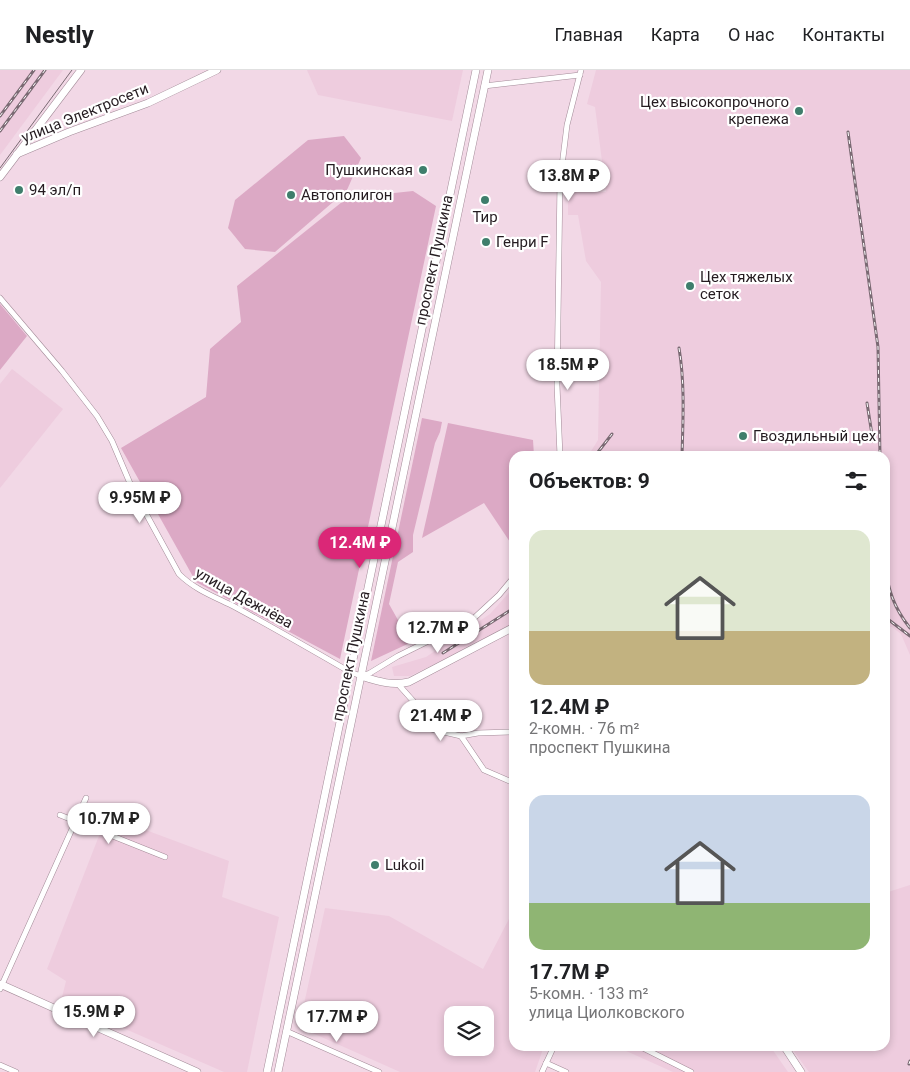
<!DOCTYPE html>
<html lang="ru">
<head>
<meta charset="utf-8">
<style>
	:root { --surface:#fff; --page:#f2f2f2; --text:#202124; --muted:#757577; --line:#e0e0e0; --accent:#db2777 }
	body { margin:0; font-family:Roboto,sans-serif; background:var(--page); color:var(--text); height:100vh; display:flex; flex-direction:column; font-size:19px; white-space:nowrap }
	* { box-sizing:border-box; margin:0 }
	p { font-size:16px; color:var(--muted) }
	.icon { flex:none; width:28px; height:28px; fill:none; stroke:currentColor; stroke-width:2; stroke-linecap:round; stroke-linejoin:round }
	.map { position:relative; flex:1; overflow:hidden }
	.side { position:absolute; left:509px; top:381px; width:381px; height:600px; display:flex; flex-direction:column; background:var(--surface); border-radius:15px; box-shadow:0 2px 8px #0003 }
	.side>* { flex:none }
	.fabs { position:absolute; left:444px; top:936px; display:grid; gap:10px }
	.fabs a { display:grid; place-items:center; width:50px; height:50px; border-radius:10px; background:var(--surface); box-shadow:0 2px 8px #0003; font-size:25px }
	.price { position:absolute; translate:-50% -42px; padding:0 11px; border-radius:18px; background:#fff; color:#222; font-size:16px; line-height:32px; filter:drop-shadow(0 1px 2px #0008) }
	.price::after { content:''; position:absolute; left:50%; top:30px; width:15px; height:11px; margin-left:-8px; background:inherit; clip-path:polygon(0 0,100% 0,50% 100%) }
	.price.active { background:var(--accent); color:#fff }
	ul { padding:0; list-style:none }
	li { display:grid; align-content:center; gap:10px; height:265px; padding:0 20px }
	li span { display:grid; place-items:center; height:155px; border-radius:15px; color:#555 }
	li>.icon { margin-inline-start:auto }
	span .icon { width:90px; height:90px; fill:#fffc; stroke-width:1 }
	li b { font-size:21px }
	h2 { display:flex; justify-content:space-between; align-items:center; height:60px; padding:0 20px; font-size:21px }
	header { display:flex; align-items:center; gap:30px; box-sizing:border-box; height:70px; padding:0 25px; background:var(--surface); border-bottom:1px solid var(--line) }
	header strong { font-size:24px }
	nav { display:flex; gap:28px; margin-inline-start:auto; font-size:18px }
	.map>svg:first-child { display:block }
</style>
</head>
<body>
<header>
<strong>Nestly</strong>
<nav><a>Главная</a><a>Карта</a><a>О нас</a><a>Контакты</a></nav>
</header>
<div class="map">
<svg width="910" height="1002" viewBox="0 0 910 1002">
	<rect width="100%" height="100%" fill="#f2d8e6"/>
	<g fill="#eeccde" fill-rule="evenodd">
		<path d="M 0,0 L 63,0 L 0,85 Z"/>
		<path d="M 307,0 L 463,0 L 452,51 L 318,25 Z"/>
		<path d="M 596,0 L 910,0 L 910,585 L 901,564 L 892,557 L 885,556 L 885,386 L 588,386 L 598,370 L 601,212 L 586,191 L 578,145 L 568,145 L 568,122 L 606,122 L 595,37 L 587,34 Z"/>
		<path d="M 12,299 L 63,339 L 0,418 L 0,314 Z"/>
		<path d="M 514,517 L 514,553 L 435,594 L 410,606 L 394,606 L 392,597 L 426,587 L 490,544 Z"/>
		<path d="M 108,746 L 229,791 L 222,827 L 279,847 L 247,1002 L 224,1002 L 61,931 L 66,911 L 47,899 L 104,753 Z"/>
		<path d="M 910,815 L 910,1002 L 809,1002 L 790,976 L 885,976 L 885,823 Z"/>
		<path d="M 325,838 L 389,846 L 483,899 L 510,847 L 514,849 L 514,976 L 544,976 L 535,1002 L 400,1002 L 299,957 ZM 452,945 L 485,945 L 485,978 L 452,978 Z"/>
		<path d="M 615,976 L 770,976 L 788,1002 L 673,1002 Z"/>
	</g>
	<g fill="#dca9c5">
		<path d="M 344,66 L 361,88 L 347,120 L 275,182 L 245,179 L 228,158 L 235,130 L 308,70 Z"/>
		<path d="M 413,121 L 436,136 L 340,589 L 196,512 L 121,378 L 206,327 L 210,279 L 241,252 L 237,216 L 347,128 Z"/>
		<path d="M 0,234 L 27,266 L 0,300 Z"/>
		<path d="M 422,348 L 442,352 L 440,362 L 435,373 L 413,465 L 413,482 L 398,492 L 389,534 L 403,559 L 414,571 L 371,591 Z"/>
		<path d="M 448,353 L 533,370 L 534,386 L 514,386 L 514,478 L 484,433 L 422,468 Z"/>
	</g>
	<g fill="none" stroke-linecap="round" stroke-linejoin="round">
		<g stroke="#a38b98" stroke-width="6">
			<g id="street">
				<path d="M 484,16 L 580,5"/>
				<path d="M 0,228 L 62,301 L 97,346 L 112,371 L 132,418 L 179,504 C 195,520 215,527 235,537 C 274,558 312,580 350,602 L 361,606 L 370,603 L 398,586 L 473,549 L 499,525 L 514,507"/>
				<path d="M 560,386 L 557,315 L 560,112 L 567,55 L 581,0"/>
				<path d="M 398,614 L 414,632 L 424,651 L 431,659 L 461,666 L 478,663 L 514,662"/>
				<path d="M 461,666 L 484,700 L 514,713"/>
				<path d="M 60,745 L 165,787"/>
				<path d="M 0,919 L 86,728"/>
				<path d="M 286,961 L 379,1002"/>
				<path d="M 639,976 L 691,1002"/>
				<path d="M 546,993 L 566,1002"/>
				<path d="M 0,995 L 16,1002"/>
				<path d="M 542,1002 L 554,976"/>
			</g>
		</g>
		<g stroke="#a38b98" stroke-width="8">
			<g id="secondary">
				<path d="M 17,84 L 69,62 L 148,33 L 217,0"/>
				<path d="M 0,107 L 81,0"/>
				<path d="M 361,606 C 377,611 391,616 409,612 L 514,557"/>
				<path d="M 0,914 L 197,1002"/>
				<path d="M 784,976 L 801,1002"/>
				<path d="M 267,1002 L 476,0"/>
				<path d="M 278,1002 L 488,0"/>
			</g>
		</g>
		<use href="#street" stroke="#fff" stroke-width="5"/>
		<use href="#secondary" stroke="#fff" stroke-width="7"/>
		<path stroke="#7a6a73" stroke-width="1" d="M 0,98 L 72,0"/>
		<g stroke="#7a6a73" stroke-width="3">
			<g id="rail">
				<path d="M 0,46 L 34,0"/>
				<path d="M 0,61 L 45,0"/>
				<path d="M 848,62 L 878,277 L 880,386"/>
				<path d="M 679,278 C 685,314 683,350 682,386"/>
				<path d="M 867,333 L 873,371"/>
				<path d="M 595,386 L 612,364"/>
				<path d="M 885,495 C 888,520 894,538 910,558"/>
				<path d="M 885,547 L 910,566"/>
				<path d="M 443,583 L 514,538"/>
				<path d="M 909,994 L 910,991"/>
			</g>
		</g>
		<use href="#rail" stroke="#fff" stroke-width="1" stroke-dasharray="4" stroke-linecap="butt"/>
	</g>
	<g fill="#3f7e6c" stroke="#fff" stroke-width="2">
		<circle cx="799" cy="41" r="5"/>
		<circle cx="423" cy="100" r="5"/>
		<circle cx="19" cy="120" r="5"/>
		<circle cx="291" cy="125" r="5"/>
		<circle cx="485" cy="130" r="5"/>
		<circle cx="486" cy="172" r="5"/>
		<circle cx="690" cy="216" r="5"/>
		<circle cx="743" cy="366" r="5"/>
		<circle cx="375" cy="795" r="5"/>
	</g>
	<g text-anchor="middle" stroke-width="4.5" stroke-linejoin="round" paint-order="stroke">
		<g font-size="15" fill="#251c21" stroke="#fff" text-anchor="start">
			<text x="789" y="37" text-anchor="end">Цех высокопрочного<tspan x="789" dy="17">крепежа</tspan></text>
			<text x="413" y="105" text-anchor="end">Пушкинская</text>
			<text x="29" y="125">94 эл/п</text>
			<text x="301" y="130">Автополигон</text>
			<text x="485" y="152" text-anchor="middle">Тир</text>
			<text x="496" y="177">Генри F</text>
			<text x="700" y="212">Цех тяжелых<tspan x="700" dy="17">сеток</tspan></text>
			<text x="753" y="371">Гвоздильный цех</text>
			<text x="385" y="800">Lukoil</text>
		</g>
		<g font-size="15" fill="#251c21" stroke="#fff">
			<text transform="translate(85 43) rotate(-22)" y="5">улица Электросети</text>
			<text transform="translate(434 190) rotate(-78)" y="5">проспект Пушкина</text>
			<text transform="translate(244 528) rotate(29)" y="5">улица Дежнёва</text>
			<text transform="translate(351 586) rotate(-78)" y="5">проспект Пушкина</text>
		</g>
	</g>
</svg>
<div class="fabs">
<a><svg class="icon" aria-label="layers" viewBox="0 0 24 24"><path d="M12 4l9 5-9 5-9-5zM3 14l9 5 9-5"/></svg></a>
</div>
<b class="price" style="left:569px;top:132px">13.8M ₽</b>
<b class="price" style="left:568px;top:321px">18.5M ₽</b>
<b class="price" style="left:140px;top:454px">9.95M ₽</b>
<b class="price active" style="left:360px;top:499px">12.4M ₽</b>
<b class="price" style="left:438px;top:584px">12.7M ₽</b>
<b class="price" style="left:441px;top:672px">21.4M ₽</b>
<b class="price" style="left:109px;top:775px">10.7M ₽</b>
<b class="price" style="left:94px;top:968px">15.9M ₽</b>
<b class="price" style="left:337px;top:973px">17.7M ₽</b>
<section class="side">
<h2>Объектов: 9<svg class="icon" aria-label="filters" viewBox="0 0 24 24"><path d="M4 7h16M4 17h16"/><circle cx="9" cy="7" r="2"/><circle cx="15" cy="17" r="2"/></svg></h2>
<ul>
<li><span style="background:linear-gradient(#dfe7d0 65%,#c2b280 0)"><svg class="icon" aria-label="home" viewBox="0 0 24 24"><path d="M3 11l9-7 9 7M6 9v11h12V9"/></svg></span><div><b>12.4M ₽</b><p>2-комн. · 76 m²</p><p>проспект Пушкина</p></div></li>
<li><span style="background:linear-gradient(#c9d6e8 70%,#8fb573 0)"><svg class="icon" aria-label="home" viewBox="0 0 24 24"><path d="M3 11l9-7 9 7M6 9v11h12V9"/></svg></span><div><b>17.7M ₽</b><p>5-комн. · 133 m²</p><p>улица Циолковского</p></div></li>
</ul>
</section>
</div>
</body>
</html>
